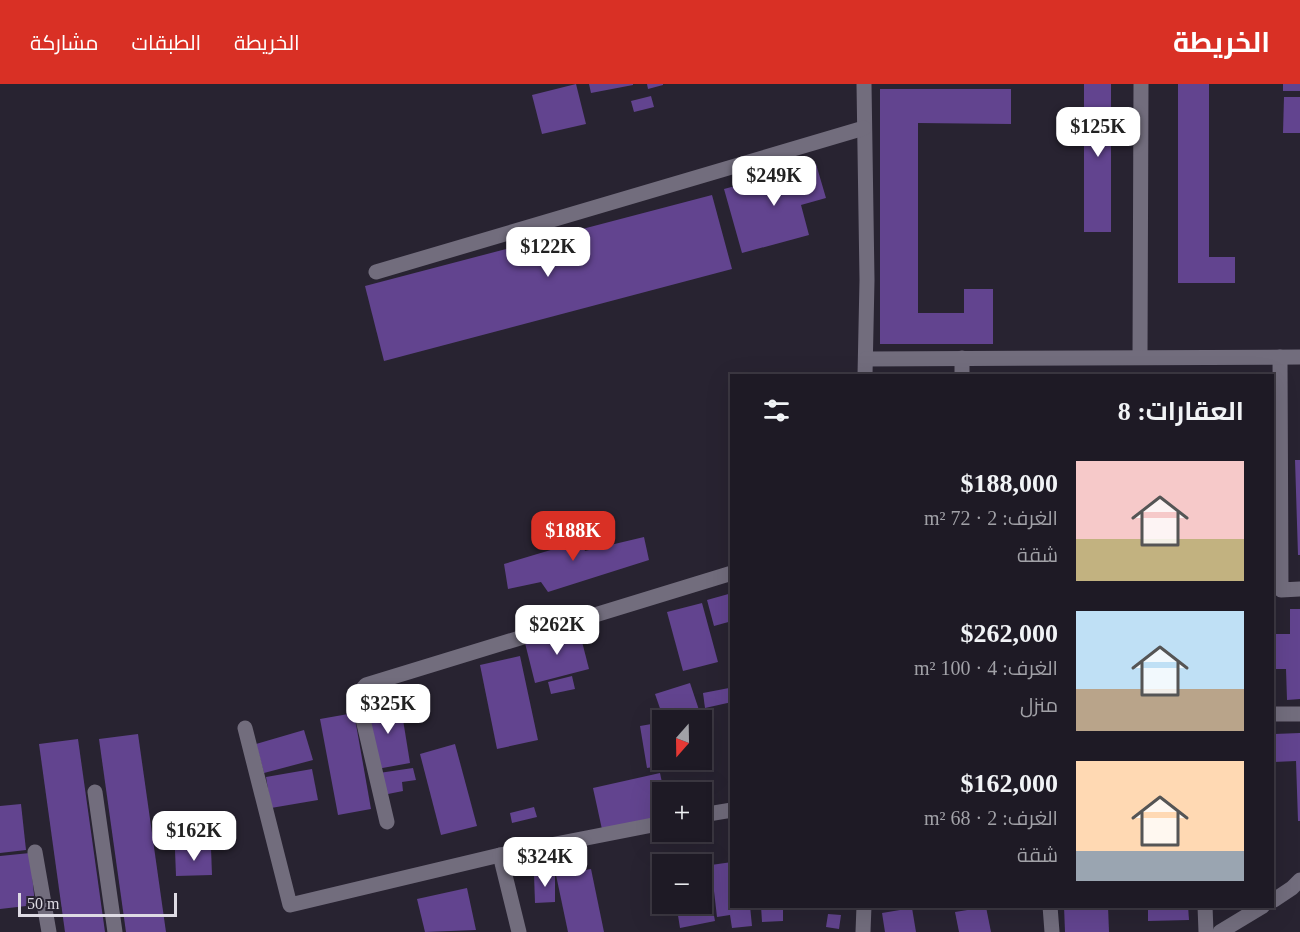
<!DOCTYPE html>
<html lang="ar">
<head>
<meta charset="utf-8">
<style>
	:root { --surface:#1e1a25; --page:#26232d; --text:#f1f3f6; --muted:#a1a1a7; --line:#3c3842; --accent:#d93025 }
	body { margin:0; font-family:"Times New Roman",Cairo,serif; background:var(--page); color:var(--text); direction:rtl; height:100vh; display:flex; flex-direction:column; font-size:22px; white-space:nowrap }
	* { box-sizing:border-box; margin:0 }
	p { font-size:20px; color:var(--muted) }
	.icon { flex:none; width:33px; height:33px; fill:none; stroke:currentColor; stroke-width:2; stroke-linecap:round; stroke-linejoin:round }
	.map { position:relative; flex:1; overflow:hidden; direction:ltr }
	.details { position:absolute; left:730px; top:290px; width:544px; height:534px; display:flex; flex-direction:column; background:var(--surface); border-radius:0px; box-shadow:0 6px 24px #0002,0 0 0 2px var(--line); direction:rtl }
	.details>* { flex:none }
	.needle { width:39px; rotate:200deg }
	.fabs { position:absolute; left:652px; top:626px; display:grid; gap:12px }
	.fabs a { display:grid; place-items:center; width:60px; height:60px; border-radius:0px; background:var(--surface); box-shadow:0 6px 24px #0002,0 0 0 2px var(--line); font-size:30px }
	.scale { position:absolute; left:18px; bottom:15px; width:159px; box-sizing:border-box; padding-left:6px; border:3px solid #dedbe4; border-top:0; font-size:16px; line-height:21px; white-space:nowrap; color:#dedbe4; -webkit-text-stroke:4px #282331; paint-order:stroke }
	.price { position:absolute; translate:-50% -51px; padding:0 14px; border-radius:12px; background:#fff; color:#222; font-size:20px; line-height:39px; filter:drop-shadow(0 2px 3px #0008) }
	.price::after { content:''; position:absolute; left:50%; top:36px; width:18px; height:14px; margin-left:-9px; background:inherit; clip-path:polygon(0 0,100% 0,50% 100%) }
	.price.current { background:var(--accent); color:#fff }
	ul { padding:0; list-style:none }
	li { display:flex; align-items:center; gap:18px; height:150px; padding:0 30px }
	li span { display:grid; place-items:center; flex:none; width:168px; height:120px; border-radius:0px; color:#555 }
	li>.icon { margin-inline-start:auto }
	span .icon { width:72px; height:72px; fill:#fffc; stroke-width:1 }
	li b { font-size:26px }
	h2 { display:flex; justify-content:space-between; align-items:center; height:72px; padding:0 30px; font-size:26px }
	header { display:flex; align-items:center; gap:36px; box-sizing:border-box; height:84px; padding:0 30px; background:var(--accent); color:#fff }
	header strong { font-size:28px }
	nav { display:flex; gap:33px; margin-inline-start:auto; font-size:21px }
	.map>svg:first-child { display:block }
</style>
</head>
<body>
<header>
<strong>الخريطة</strong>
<nav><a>الخريطة</a><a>الطبقات</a><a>مشاركة</a></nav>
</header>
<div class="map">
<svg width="1300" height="848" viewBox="0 0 1300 848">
	<rect width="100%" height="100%" fill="#282331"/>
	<g fill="#62448f">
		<path d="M 576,0 L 586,40 L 542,50 L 532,11 Z"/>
		<path d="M 589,0 L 633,0 L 633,1 L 591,9 Z"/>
		<path d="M 647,0 L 663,0 L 663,1 L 648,5 Z"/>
		<rect x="1084" y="0" width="27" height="148"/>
		<path d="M 1178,0 L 1209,0 L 1209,173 L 1235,173 L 1235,199 L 1178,199 Z"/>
		<rect x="1283" y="0" width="17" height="7"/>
		<path d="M 880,5 L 1011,5 L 1011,40 L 918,39 L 918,229 L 964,229 L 964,205 L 993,205 L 993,260 L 880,260 Z"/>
		<path d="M 651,12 L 654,23 L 634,28 L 631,17 Z"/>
		<path d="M 1284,13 L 1300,13 L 1300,49 L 1283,49 Z"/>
		<path d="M 816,80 L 826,114 L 801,121 L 809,151 L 742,169 L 724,105 Z"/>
		<path d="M 712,111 L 732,185 L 384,277 L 365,202 Z"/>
		<path d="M 1295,376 L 1300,376 L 1300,471 L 1298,471 Z"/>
		<path d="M 576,446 L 585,467 L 644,453 L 649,476 L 548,508 L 541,498 L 508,505 L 504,480 L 554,465 L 549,452 Z"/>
		<path d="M 732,509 L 732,537 L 714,542 L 707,516 Z"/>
		<path d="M 702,519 L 718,578 L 683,587 L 667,528 Z"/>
		<path d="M 1290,525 L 1300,525 L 1300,615 L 1287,616 L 1286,585 L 1274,585 L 1274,550 L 1290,550 Z"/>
		<path d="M 579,546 L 589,585 L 535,599 L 525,559 Z"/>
		<path d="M 520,572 L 538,656 L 497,665 L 480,581 Z"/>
		<path d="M 572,592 L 575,605 L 551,610 L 548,598 Z"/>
		<path d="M 690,599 L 701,632 L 688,636 L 664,636 L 655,610 Z"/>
		<path d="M 729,604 L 732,618 L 705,624 L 703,609 Z"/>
		<path d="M 400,617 L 410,679 L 377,685 L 366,623 Z"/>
		<path d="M 354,629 L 371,725 L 338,731 L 320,635 Z"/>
		<path d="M 663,638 L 663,675 L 671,675 L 672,680 L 647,684 L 640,642 Z"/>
		<path d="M 304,646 L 313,676 L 264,689 L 256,660 Z"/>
		<path d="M 1300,649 L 1300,737 L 1298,737 L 1296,677 L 1274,678 L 1274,650 Z"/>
		<path d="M 138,650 L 166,848 L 126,848 L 99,655 Z"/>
		<path d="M 78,655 L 105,848 L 65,848 L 39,660 Z"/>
		<path d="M 455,660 L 477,742 L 441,751 L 420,670 Z"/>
		<path d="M 413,684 L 416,696 L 402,698 L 403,707 L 383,711 L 379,689 Z"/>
		<path d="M 312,685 L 318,716 L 271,724 L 266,693 Z"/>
		<path d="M 660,689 L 664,708 L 663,737 L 603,750 L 593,704 Z"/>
		<path d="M 21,720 L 26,766 L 0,769 L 0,722 Z"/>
		<path d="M 534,723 L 537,733 L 512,739 L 510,729 Z"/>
		<path d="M 211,764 L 212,791 L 176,792 L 175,766 Z"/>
		<path d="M 30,769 L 35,821 L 0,825 L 0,772 Z"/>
		<path d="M 732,778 L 732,822 L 750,822 L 752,842 L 732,844 L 730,831 L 717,833 L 711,781 Z"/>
		<path d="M 702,782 L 705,782 L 715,837 L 680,844 L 676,819 L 702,819 Z"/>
		<path d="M 591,785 L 604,848 L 568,848 L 556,791 Z"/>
		<path d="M 555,789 L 555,818 L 535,819 L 534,790 Z"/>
		<path d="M 467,804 L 476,846 L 425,848 L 417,815 Z"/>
		<path d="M 761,822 L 793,822 L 794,825 L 783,826 L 783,837 L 762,838 Z"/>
		<path d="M 1064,822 L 1108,822 L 1109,848 L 1065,848 Z"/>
		<path d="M 1148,822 L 1188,822 L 1189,836 L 1148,837 Z"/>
		<path d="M 986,823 L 991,848 L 959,848 L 955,828 Z"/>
		<path d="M 912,824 L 916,848 L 885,848 L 882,829 Z"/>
		<path d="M 828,830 L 841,831 L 839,845 L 826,843 Z"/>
	</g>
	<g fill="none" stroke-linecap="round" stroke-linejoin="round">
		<g stroke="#726d7d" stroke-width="15">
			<path d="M 864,0 L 867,196 L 865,291"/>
			<path d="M 376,188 L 864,44"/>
			<path d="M 1140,273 L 1141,0"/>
			<path d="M 1280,273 L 1281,506 L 1300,505"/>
			<path d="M 962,274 L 962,291"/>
			<path d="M 866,275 L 1300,273"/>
			<path d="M 1274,630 L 1300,630"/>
			<path d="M 245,644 L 290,821 L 500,771 L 663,739"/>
			<path d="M 95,708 L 115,848"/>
			<path d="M 702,731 L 732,726"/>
			<path d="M 387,738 L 358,614 L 360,608 L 366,601 L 732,489"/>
			<path d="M 35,768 L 49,848"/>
			<path d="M 500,771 L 519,848"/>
			<path d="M 1274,816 L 1292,804 L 1300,796"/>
			<path d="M 1050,822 L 1052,848"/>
			<path d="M 1205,822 L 1206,848"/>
			<path d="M 863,848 L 864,822"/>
			<path d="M 1220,848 L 1263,822"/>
		</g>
	</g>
</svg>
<div class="fabs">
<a><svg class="needle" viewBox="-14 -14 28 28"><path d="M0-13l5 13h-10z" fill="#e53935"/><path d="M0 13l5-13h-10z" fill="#a1a1a7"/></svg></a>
<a>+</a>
<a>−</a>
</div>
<div class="scale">50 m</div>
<b class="price" style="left:1098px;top:74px">$125K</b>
<b class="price" style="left:774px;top:123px">$249K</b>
<b class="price" style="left:548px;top:194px">$122K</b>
<b class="price current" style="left:573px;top:478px">$188K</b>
<b class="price" style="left:557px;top:572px">$262K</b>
<b class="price" style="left:388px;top:651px">$325K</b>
<b class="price" style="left:194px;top:778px">$162K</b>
<b class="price" style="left:545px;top:804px">$324K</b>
<section class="details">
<h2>العقارات: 8<svg class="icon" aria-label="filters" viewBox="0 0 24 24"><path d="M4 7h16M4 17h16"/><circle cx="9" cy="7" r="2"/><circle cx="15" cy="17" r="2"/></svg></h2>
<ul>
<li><span style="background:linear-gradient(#f6c9c9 65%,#c2b280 0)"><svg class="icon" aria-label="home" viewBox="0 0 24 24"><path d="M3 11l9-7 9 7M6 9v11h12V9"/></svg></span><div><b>$188,000</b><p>الغرف: 2 · 72 m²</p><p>شقة</p></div></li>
<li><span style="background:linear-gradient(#bfe0f5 65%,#b9a48a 0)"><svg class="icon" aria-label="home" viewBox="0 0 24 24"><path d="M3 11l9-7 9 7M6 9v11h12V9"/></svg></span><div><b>$262,000</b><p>الغرف: 4 · 100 m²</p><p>منزل</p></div></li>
<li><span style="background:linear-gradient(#ffd9b3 75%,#9aa5b1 0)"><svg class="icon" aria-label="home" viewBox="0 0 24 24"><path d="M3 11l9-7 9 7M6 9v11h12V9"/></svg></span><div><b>$162,000</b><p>الغرف: 2 · 68 m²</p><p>شقة</p></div></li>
</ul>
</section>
</div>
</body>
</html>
